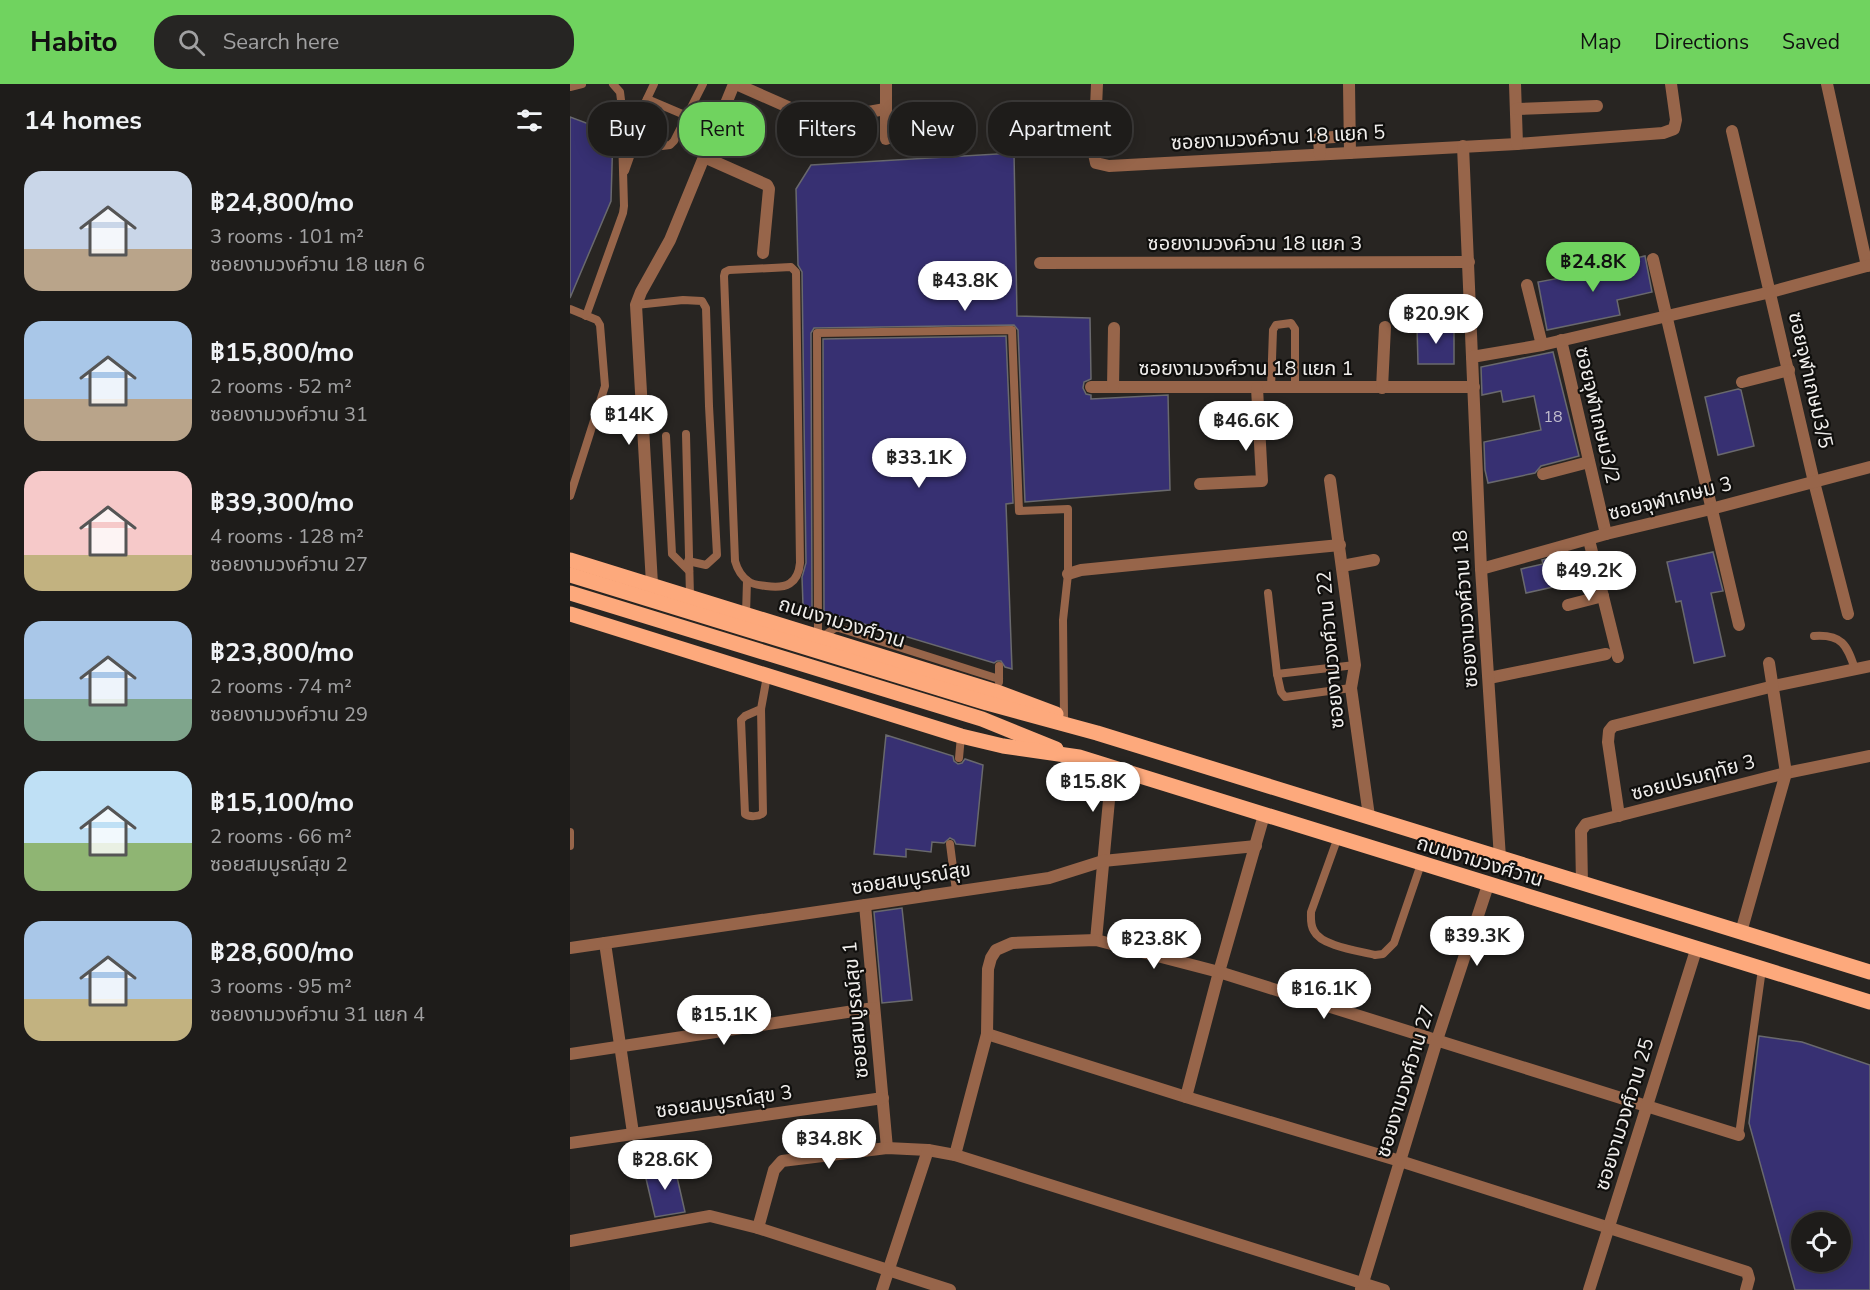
<!DOCTYPE html>
<html lang="en">
<head>
<meta charset="utf-8">
<style>
	:root { --surface:#1e1c1a; --page:#262523; --text:#f1f3f6; --muted:#a1a1a2; --line:#3c3a39; --accent:#70d35f }
	body { margin:0; font-family:"Nunito Sans","Noto Sans Thai",sans-serif; background:var(--page); color:var(--text); height:100vh; display:flex; flex-direction:column; font-size:22px; white-space:nowrap }
	* { box-sizing:border-box; margin:0 }
	p { font-size:20px; color:var(--muted) }
	.icon { flex:none; width:33px; height:33px; fill:none; stroke:currentColor; stroke-width:2; stroke-linecap:round; stroke-linejoin:round }
	.map { position:relative; flex:1; overflow:hidden }
	.sheet { display:flex; flex-direction:column; background:var(--surface); width:570px }
	.sheet>* { flex:none }
	.hud { position:absolute; left:18px; top:18px; width:570px; height:54px; display:flex; gap:12px }
	.buttons { position:absolute; left:1221px; top:1128px; display:grid; gap:12px }
	.buttons a { display:grid; place-items:center; width:60px; height:60px; border-radius:50%; background:var(--surface); box-shadow:0 3px 15px #0003,0 0 0 2px var(--line); font-size:30px }
	.price { position:absolute; translate:-50% -51px; padding:0 14px; border-radius:21px; background:#fff; color:#222; font-size:20px; line-height:39px; filter:drop-shadow(0 2px 3px #0008) }
	.price::after { content:''; position:absolute; left:50%; top:36px; width:18px; height:14px; margin-left:-9px; background:inherit; clip-path:polygon(0 0,100% 0,50% 100%) }
	.price.active { background:var(--accent); color:#111 }
	ul { padding:0; list-style:none }
	li { display:flex; align-items:center; gap:18px; height:150px; padding:0 24px }
	li span { display:grid; place-items:center; flex:none; width:168px; height:120px; border-radius:18px; color:#555 }
	li>.icon { margin-inline-start:auto }
	span .icon { width:72px; height:72px; fill:#fffc; stroke-width:1 }
	li b { font-size:26px }
	h2 { display:flex; justify-content:space-between; align-items:center; height:72px; padding:0 24px; font-size:26px }
	.pill { padding:0 21px; border-radius:24px; background:var(--surface); box-shadow:0 3px 15px #0003,0 0 0 2px var(--line); font-size:21px; line-height:54px }
	.pill.active { background:var(--accent); color:#111 }
	header { display:flex; align-items:center; gap:36px; box-sizing:border-box; height:84px; padding:0 30px; background:var(--accent); color:#111 }
	header strong { font-size:28px }
	nav { display:flex; gap:33px; margin-inline-start:auto; font-size:21px }
	.search { width:420px; height:54px; background:var(--page); display:flex; align-items:center; gap:15px; box-sizing:border-box; padding:0 21px; border-radius:24px; color:var(--muted); font-size:22px }
	main { display:flex; flex:1; min-height:0 }
	.map>svg:first-child { display:block }
</style>
</head>
<body>
<header>
<strong>Habito</strong>
<div class="search"><svg class="icon" aria-label="search" viewBox="0 0 24 24"><circle cx="10" cy="10" r="6"/><path d="M15 15l6 6"/></svg>Search here</div>
<nav><a>Map</a><a>Directions</a><a>Saved</a></nav>
</header>
<main>
<section class="sheet">
<h2>14 homes<svg class="icon" aria-label="filters" viewBox="0 0 24 24"><path d="M4 7h16M4 17h16"/><circle cx="9" cy="7" r="2"/><circle cx="15" cy="17" r="2"/></svg></h2>
<ul>
<li><span style="background:linear-gradient(#c9d6e8 65%,#b9a48a 0)"><svg class="icon" aria-label="home" viewBox="0 0 24 24"><path d="M3 11l9-7 9 7M6 9v11h12V9"/></svg></span><div><b>฿24,800/mo</b><p>3 rooms · 101 m²</p><p>ซอยงามวงศ์วาน 18 แยก 6</p></div></li>
<li><span style="background:linear-gradient(#a9c7e8 65%,#b9a48a 0)"><svg class="icon" aria-label="home" viewBox="0 0 24 24"><path d="M3 11l9-7 9 7M6 9v11h12V9"/></svg></span><div><b>฿15,800/mo</b><p>2 rooms · 52 m²</p><p>ซอยงามวงศ์วาน 31</p></div></li>
<li><span style="background:linear-gradient(#f6c9c9 70%,#c2b280 0)"><svg class="icon" aria-label="home" viewBox="0 0 24 24"><path d="M3 11l9-7 9 7M6 9v11h12V9"/></svg></span><div><b>฿39,300/mo</b><p>4 rooms · 128 m²</p><p>ซอยงามวงศ์วาน 27</p></div></li>
<li><span style="background:linear-gradient(#a9c7e8 65%,#7fa58c 0)"><svg class="icon" aria-label="home" viewBox="0 0 24 24"><path d="M3 11l9-7 9 7M6 9v11h12V9"/></svg></span><div><b>฿23,800/mo</b><p>2 rooms · 74 m²</p><p>ซอยงามวงศ์วาน 29</p></div></li>
<li><span style="background:linear-gradient(#bfe0f5 60%,#8fb573 0)"><svg class="icon" aria-label="home" viewBox="0 0 24 24"><path d="M3 11l9-7 9 7M6 9v11h12V9"/></svg></span><div><b>฿15,100/mo</b><p>2 rooms · 66 m²</p><p>ซอยสมบูรณ์สุข 2</p></div></li>
<li><span style="background:linear-gradient(#a9c7e8 65%,#c2b280 0)"><svg class="icon" aria-label="home" viewBox="0 0 24 24"><path d="M3 11l9-7 9 7M6 9v11h12V9"/></svg></span><div><b>฿28,600/mo</b><p>3 rooms · 95 m²</p><p>ซอยงามวงศ์วาน 31 แยก 4</p></div></li>
</ul>
</section>
<div class="map">
<svg width="1300" height="1206" viewBox="0 0 1300 1206">
	<rect width="100%" height="100%" fill="#282522"/>
	<g fill="#373072" stroke="#69696d" stroke-width="1.5" fill-rule="evenodd">
		<path d="M 0,33 L 43,49 L 41,117 L 0,214 Z"/>
		<path d="M 444,69 L 447,232 L 520,234 L 521,295 L 514,298 L 513,304 L 516,310 L 521,311 L 521,315 L 598,311 L 600,406 L 455,418 L 448,246 L 444,241 L 244,244 L 241,249 L 242,524 L 233,521 L 232,493 L 236,479 L 232,188 L 228,181 L 226,105 L 241,81 Z"/>
		<path d="M 1075,172 L 1082,208 L 1047,216 L 1050,231 L 977,246 L 968,198 L 1045,184 L 1044,179 Z"/>
		<path d="M 847,242 L 884,242 L 884,280 L 848,280 Z"/>
		<path d="M 436,252 L 443,419 L 436,420 L 442,585 L 435,583 L 431,577 L 427,577 L 424,579 L 254,528 L 253,255 Z"/>
		<path d="M 983,268 L 1009,372 L 971,382 L 965,389 L 918,399 L 915,386 L 914,358 L 971,346 L 964,312 L 933,318 L 931,307 L 912,311 L 911,283 Z"/>
		<path d="M 1168,305 L 1171,306 L 1184,362 L 1148,371 L 1135,313 Z"/>
		<path d="M 1143,468 L 1153,507 L 1141,509 L 1155,572 L 1124,579 L 1111,517 L 1106,518 L 1097,478 Z"/>
		<path d="M 1010,472 L 1015,496 L 956,509 L 951,485 L 973,480 L 972,476 L 984,473 L 985,477 Z"/>
		<path d="M 316,651 L 383,672 L 384,677 L 388,680 L 392,679 L 395,675 L 413,681 L 405,762 L 386,760 L 384,756 L 380,754 L 374,759 L 362,758 L 361,768 L 336,765 L 336,773 L 304,770 Z"/>
		<path d="M 332,824 L 342,916 L 312,919 L 304,828 Z"/>
		<path d="M 1189,952 L 1232,958 L 1300,981 L 1300,1206 L 1225,1206 L 1179,1039 ZM 1232,1138 L 1270,1138 L 1270,1178 L 1232,1178 Z"/>
		<path d="M 104,1080 L 115,1128 L 85,1133 L 74,1086 Z"/>
	</g>
	<g fill="none" stroke-linecap="round" stroke-linejoin="round">
		<g stroke="#97654a" stroke-width="8">
			<path d="M 0,3 L 12,0"/>
			<path d="M 77,15 L 117,32"/>
			<path d="M 67,53 L 65,40 L 84,0"/>
			<path d="M 55,87 L 67,53 L 92,62 L 100,61 L 104,57 L 133,0"/>
			<path d="M 221,183 L 226,188 L 230,479 C 228,500 216,505 196,502 C 190,501 183,501 178,497 C 171,492 167,484 165,477 L 154,192 L 155,188 L 159,186 Z"/>
			<path d="M 66,221 L 113,216 L 132,217 L 136,224 L 139,322 L 147,471 L 136,481 L 118,477"/>
			<path d="M 0,225 L 27,236 L 30,241 L 35,302 L 0,412"/>
			<path d="M 16,232 L 53,129 L 54,122 L 51,16 L 50,8 L 43,0"/>
			<path d="M 701,304 L 703,246 L 706,241 L 721,239 L 725,245 L 725,304"/>
			<path d="M 116,350 L 120,512"/>
			<path d="M 96,352 L 102,470 L 119,487"/>
			<path d="M 698,509 L 707,590"/>
			<path d="M 176,530 L 177,497"/>
			<path d="M 1244,552 C 1272,550 1277,561 1285,585"/>
			<path d="M 248,553 L 247,249 L 442,246 L 449,427 L 498,425 L 498,490 L 493,536 L 494,633"/>
			<path d="M 252,553 L 265,544 L 269,544 L 429,595"/>
			<path d="M 429,582 L 429,598"/>
			<path d="M 781,604 L 715,613 L 711,608 L 707,590 L 785,581"/>
			<path d="M 191,625 L 175,632 L 171,636 L 175,730 C 179,733 189,733 193,729 L 191,625 L 197,592"/>
			<path d="M 389,674 L 391,652"/>
			<path d="M 0,748 L 0,762"/>
			<path d="M 768,753 L 741,828 C 741,834 740,841 744,847 C 751,862 789,867 805,871 L 813,870 L 824,859 L 851,780"/>
			<path d="M 380,760 L 386,807"/>
			<path d="M 1169,1051 L 1192,885"/>
		</g>
		<g stroke="#97654a" stroke-width="12">
			<path d="M 166,0 L 243,34 L 260,35 L 315,25"/>
			<path d="M 527,0 L 524,70 L 526,79 L 539,82 L 947,60 L 1093,49 L 1104,45 L 1106,36 L 1101,0"/>
			<path d="M 779,0 L 780,69"/>
			<path d="M 945,0 L 947,60"/>
			<path d="M 1257,0 L 1297,182"/>
			<path d="M 946,25 L 1027,22"/>
			<path d="M 1162,47 L 1244,398 L 1278,530"/>
			<path d="M 316,55 L 316,0"/>
			<path d="M 893,62 L 902,273"/>
			<path d="M 750,70 L 749,54 L 780,52"/>
			<path d="M 134,73 L 197,101 L 199,105 L 193,169"/>
			<path d="M 1083,175 L 1169,541"/>
			<path d="M 470,179 L 899,178"/>
			<path d="M 957,201 L 972,261"/>
			<path d="M 991,256 L 1036,450"/>
			<path d="M 1172,298 L 1219,286"/>
			<path d="M 521,303 L 904,303"/>
			<path d="M 543,303 L 544,244"/>
			<path d="M 812,304 L 815,243"/>
			<path d="M 973,390 L 1019,378"/>
			<path d="M 760,396 L 785,581 L 781,604 L 799,732"/>
			<path d="M 630,400 L 692,397 L 687,304"/>
			<path d="M 1019,456 L 1048,573"/>
			<path d="M 772,482 L 804,476"/>
			<path d="M 911,485 L 1036,450 L 1141,425 L 1300,383"/>
			<path d="M 498,490 L 511,486 L 592,478 L 770,461"/>
			<path d="M 82,500 L 66,221 L 71,208 L 100,156 L 164,0"/>
			<path d="M 998,521 L 1033,512"/>
			<path d="M 919,594 L 1036,570"/>
			<path d="M 1049,732 L 1038,658 L 1039,647 L 1043,642 L 1204,602 L 1300,582"/>
			<path d="M 1012,800 L 1011,747 L 1016,740 L 1216,689 L 1300,672"/>
			<path d="M 295,821 L 317,1064"/>
			<path d="M 1171,848 L 1216,689 L 1199,579"/>
			<path d="M 526,856 L 542,684"/>
			<path d="M 35,859 L 63,1049"/>
			<path d="M 0,864 L 479,794 L 533,777 L 686,762"/>
			<path d="M 417,950 L 616,1013 L 830,1077 L 1177,1188 L 1179,1195 L 1176,1206"/>
			<path d="M 0,970 L 304,924"/>
			<path d="M 616,1013 L 649,888 L 694,731"/>
			<path d="M 0,1059 L 313,1014"/>
			<path d="M 385,1071 L 417,950 L 418,885 L 421,874 L 426,866 L 442,859 L 526,856 L 649,888 L 1169,1051"/>
			<path d="M 188,1144 L 204,1086 L 212,1077 L 317,1064 L 358,1066 L 385,1071 L 814,1206"/>
			<path d="M 0,1157 L 140,1132 L 188,1144 L 380,1206"/>
			<path d="M 791,1205 L 867,956 L 918,801"/>
			<path d="M 312,1206 L 358,1066"/>
			<path d="M 1019,1206 L 1126,866"/>
		</g>
		<path stroke="#97654a" stroke-width="12" d="M 930,774 L 911,485 L 902,273 L 972,261 L 1201,208 L 1300,181"/>
		<g stroke="#fda97c" stroke-width="15">
			<path d="M 0,476 L 430,609 L 486,630"/>
			<path d="M 0,491 L 417,619 L 527,649 L 1300,888"/>
			<path d="M 0,509 L 412,635 L 486,665"/>
			<path d="M 0,530 L 391,652 L 433,662 L 509,673 L 1300,918"/>
		</g>
	</g>
	<g text-anchor="middle" stroke-width="4.5" stroke-linejoin="round" paint-order="stroke">
		<g font-size="16" fill="#c2bece">
			<text x="983" y="338">18</text>
		</g>
		<g font-size="20" fill="#f0eeec" stroke="#100f0d">
			<text transform="translate(708 53) rotate(-3)" y="7">ซอยงามวงค์วาน 18 แยก 5</text>
			<text x="685" y="166">ซอยงามวงค์วาน 18 แยก 3</text>
			<text x="676" y="291">ซอยงามวงศ์วาน 18 แยก 1</text>
			<text transform="translate(1241 296) rotate(77)" y="7">ซอยจุฬาเกษม3/5</text>
			<text transform="translate(1028 331) rotate(77)" y="7">ซอยจุฬาเกษม3/2</text>
			<text transform="translate(1100 414) rotate(-14)" y="7">ซอยจุฬาเกษม 3</text>
			<text transform="translate(895 525) rotate(-94)" y="7">ซอยงามวงศ์วาน 18</text>
			<text transform="translate(272 538) rotate(17)" y="7">ถนนงามวงศ์วาน</text>
			<text transform="translate(760 566) rotate(-95)" y="7">ซอยงามวงศ์วาน 22</text>
			<text transform="translate(1123 693) rotate(-15)" y="7">ซอยเปรมฤทัย 3</text>
			<text transform="translate(910 777) rotate(17)" y="7">ถนนงามวงศ์วาน</text>
			<text transform="translate(341 794) rotate(-9)" y="7">ซอยสมบูรณ์สุข</text>
			<text transform="translate(285 926) rotate(-95)" y="7">ซอยสมบูรณ์สุข 1</text>
			<text transform="translate(835 997) rotate(-73)" y="7">ซอยงามวงศ์วาน 27</text>
			<text transform="translate(154 1017) rotate(-8)" y="7">ซอยสมบูรณ์สุข 3</text>
			<text transform="translate(1054 1030) rotate(-73)" y="7">ซอยงามวงศ์วาน 25</text>
		</g>
	</g>
</svg>
<div class="buttons">
<a><svg class="icon" aria-label="locate" viewBox="0 0 24 24"><circle cx="12" cy="12" r="6"/><path d="M12 2v4M12 18v4M2 12h4M18 12h4"/></svg></a>
</div>
<b class="price active" style="left:1023px;top:209px">฿24.8K</b>
<b class="price" style="left:395px;top:228px">฿43.8K</b>
<b class="price" style="left:866px;top:261px">฿20.9K</b>
<b class="price" style="left:59px;top:362px">฿14K</b>
<b class="price" style="left:676px;top:368px">฿46.6K</b>
<b class="price" style="left:349px;top:405px">฿33.1K</b>
<b class="price" style="left:1019px;top:518px">฿49.2K</b>
<b class="price" style="left:523px;top:729px">฿15.8K</b>
<b class="price" style="left:907px;top:883px">฿39.3K</b>
<b class="price" style="left:584px;top:886px">฿23.8K</b>
<b class="price" style="left:754px;top:936px">฿16.1K</b>
<b class="price" style="left:154px;top:962px">฿15.1K</b>
<b class="price" style="left:259px;top:1086px">฿34.8K</b>
<b class="price" style="left:95px;top:1107px">฿28.6K</b>
<div class="hud">
<a class="pill">Buy</a>
<a class="pill active">Rent</a>
<a class="pill">Filters</a>
<a class="pill">New</a>
<a class="pill">Apartment</a>
</div>
</div>
</main>
</body>
</html>
